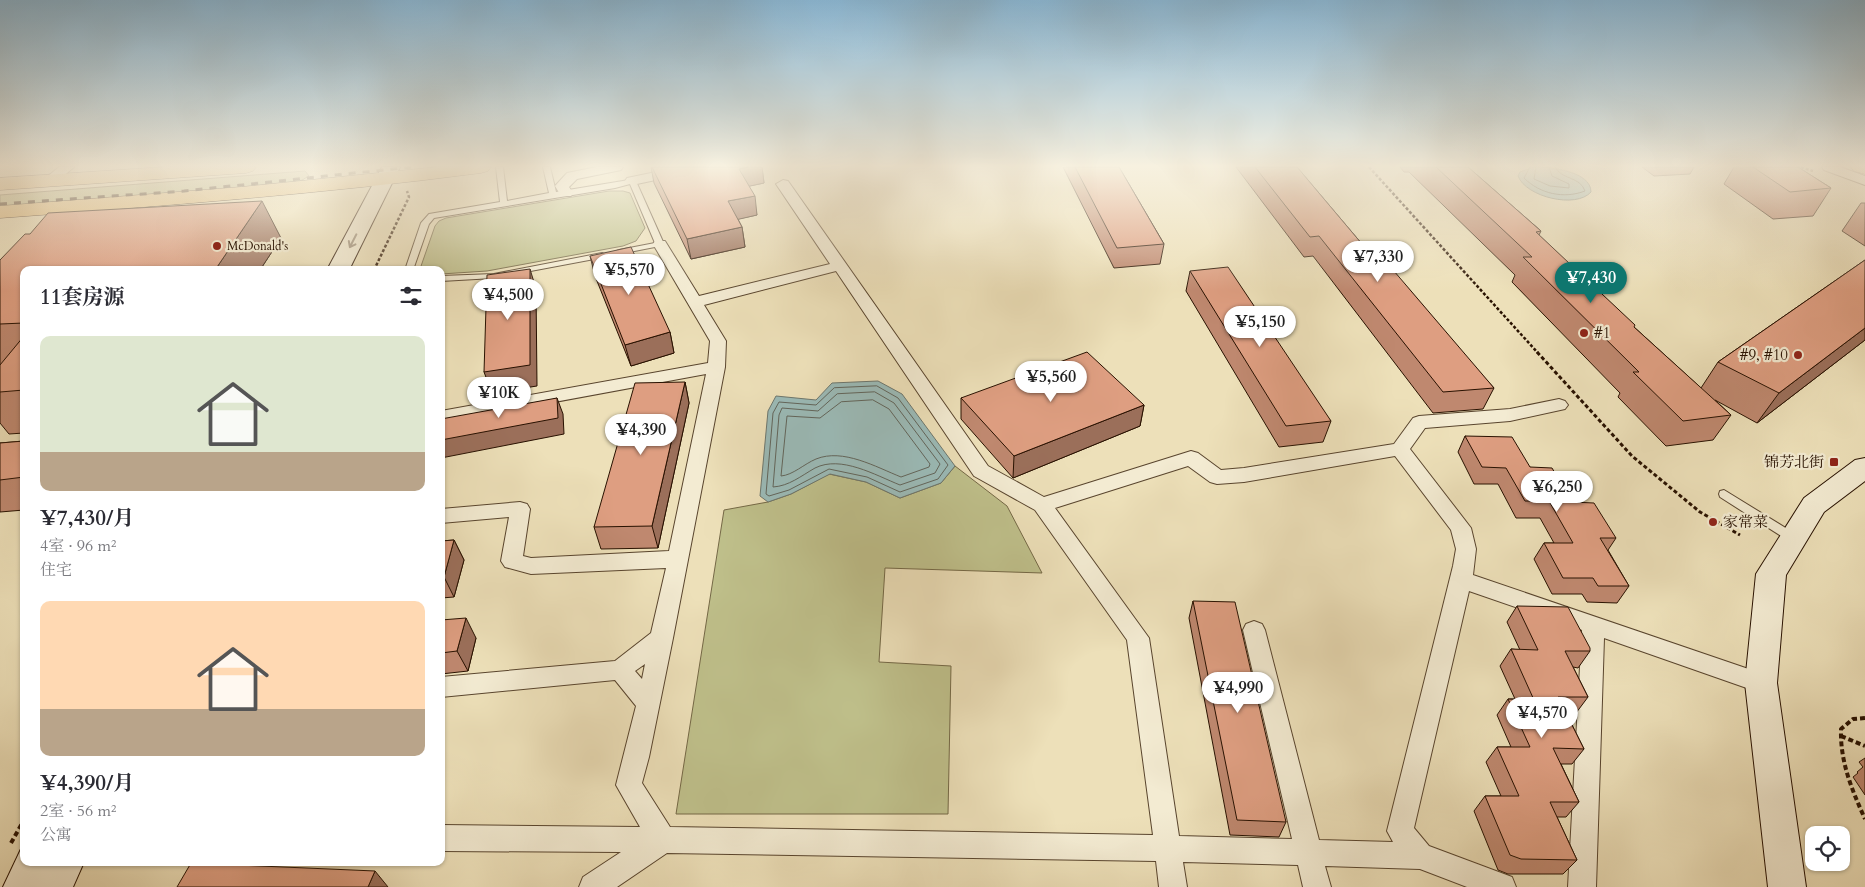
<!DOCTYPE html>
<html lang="zh">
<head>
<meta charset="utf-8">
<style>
	:root { --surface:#fff; --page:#f2f2f3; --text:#2b2b33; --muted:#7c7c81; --accent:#0f766e }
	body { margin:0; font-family:Cardo,"Noto Serif SC",serif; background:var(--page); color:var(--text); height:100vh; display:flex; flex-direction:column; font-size:19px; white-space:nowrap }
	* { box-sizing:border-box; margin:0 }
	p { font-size:16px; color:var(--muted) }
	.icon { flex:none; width:28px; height:28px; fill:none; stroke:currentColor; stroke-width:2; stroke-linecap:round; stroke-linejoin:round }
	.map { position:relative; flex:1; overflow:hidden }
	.panel { position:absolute; left:20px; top:266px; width:425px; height:600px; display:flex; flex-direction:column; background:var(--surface); border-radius:10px; box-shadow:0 1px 4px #0004 }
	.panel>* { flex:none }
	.tools { position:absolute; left:1805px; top:826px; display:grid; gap:10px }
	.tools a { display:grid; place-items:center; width:45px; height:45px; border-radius:10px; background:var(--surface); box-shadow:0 1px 4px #0004; font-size:25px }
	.price { position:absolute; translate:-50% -42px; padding:0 11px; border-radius:18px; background:#fff; color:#222; font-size:16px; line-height:32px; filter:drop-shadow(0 1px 2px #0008) }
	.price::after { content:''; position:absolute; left:50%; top:30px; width:15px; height:11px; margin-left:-8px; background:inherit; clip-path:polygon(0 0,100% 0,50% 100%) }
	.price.current { background:var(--accent); color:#fff }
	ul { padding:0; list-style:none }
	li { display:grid; align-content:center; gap:10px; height:265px; padding:0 20px }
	li span { display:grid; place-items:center; height:155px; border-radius:10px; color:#555 }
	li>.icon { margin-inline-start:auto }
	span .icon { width:90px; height:90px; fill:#fffc; stroke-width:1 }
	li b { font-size:21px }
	h2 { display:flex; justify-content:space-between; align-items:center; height:60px; padding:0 20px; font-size:21px }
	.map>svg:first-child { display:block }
</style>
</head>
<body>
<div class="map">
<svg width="1865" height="887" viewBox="0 0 1865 887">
	<rect width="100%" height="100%" fill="#ede0b9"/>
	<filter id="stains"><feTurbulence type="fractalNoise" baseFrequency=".004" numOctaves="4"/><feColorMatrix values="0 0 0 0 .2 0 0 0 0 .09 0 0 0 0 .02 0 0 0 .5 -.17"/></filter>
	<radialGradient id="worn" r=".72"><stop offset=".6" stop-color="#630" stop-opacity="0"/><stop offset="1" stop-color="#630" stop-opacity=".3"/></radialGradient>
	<g fill="#bfc08b" stroke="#746846">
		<path d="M 305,171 L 309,176 L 297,183 L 0,207 L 0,195 Z"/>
		<path d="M 609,191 L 623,191 L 630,193 L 645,228 L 636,241 L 623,246 L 487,271 L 441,274 L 441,270 L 420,269 L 435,226 L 439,221 L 446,218 Z"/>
		<path d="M 955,466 L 1007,506 L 1042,573 L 885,568 L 879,662 L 951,666 L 948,814 L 676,814 L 724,510 L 768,502 L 791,494 L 829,474 L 866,482 L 900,498 L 941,483 Z"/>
	</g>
	<g fill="#9bbbb8" stroke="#6d776e">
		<path d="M 1534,167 C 1550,167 1591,171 1591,192 C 1576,209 1526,197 1518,176 L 1520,172 Z"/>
		<path d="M 878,381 L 902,394 L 955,466 L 941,483 L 900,498 L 866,482 L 830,474 L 791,494 L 768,502 L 760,496 L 768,411 L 776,396 L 816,400 L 832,383 Z"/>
	</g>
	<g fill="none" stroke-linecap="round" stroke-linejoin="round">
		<g stroke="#62665c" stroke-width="1">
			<path d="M 1530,167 L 1524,178 C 1540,194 1564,199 1585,191 C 1580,176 1561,180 1555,167"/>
			<path d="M 1536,167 L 1534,179 L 1550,186 L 1569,188 L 1569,184 L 1552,176 L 1549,167"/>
			<path d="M 877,386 L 898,398 L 948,465 L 938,479 L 900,492 L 867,477 L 829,469 L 789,490 L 769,496 L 766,494 L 773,413 L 779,402 L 816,405 L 834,388 Z"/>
			<path d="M 875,392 L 894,403 L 940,464 L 935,473 L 900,485 C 875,475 841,455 815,468 C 801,476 789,486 773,487 L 779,415 L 782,408 L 818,411 L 837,394 Z"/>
			<path d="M 873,400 L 889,409 L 930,464 L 929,467 L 901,477 C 876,467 843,448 816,459 C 804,464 793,475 781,476 L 787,416 L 820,418 L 841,402 Z"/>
		</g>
		<g stroke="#59452e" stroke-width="2">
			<g id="lane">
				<path d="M 496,167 L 503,167 L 507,201 L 549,193 L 543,167 L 550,167 L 556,192 L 635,179 L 664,244 L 660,246 L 619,254 L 615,252 L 619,250 L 655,243 L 630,184 L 615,188 L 434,218 L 429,224 L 413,270 L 405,270 L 421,223 L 429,214 L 500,202 Z"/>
				<path d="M 602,253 L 606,255 L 605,257 L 494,278 L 441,281 L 441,276 L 494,274 Z"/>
				<path d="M 1724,490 L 1797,535 L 1798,538 L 1797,541 L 1789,541 L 1720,497 L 1719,494 L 1720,491 Z"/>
			</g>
		</g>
		<g stroke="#59452e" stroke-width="2">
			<g id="street">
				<path d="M 59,167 L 74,167 L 54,184 L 44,184 L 42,181 Z"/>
				<path d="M 597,167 L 623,167 L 621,170 L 577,179 L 569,187 L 573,193 L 571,196 L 561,196 L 555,186 L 567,173 Z"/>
				<path d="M 680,167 L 705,167 L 703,170 L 632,185 L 625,181 L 627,178 Z"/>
				<path d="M 1822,167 L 1840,167 L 1865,176 L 1865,185 L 1824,170 Z"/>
				<path d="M 783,180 L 788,181 L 988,466 L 1044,497 L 1191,451 L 1198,453 L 1221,470 L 1244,468 L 1394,444 L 1413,418 L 1419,416 L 1510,409 L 1559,399 L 1565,401 L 1568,405 L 1565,409 L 1510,421 L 1425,428 L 1410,449 L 1471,528 L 1476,549 L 1473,575 L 1769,676 L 1773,683 L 1769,690 L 1761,693 L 1604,638 L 1596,887 L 1568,887 L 1582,630 L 1469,591 L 1414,828 L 1429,846 L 1512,877 L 1516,887 L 1467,887 L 1420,869 L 1325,866 L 1331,887 L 1303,887 L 1298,865 L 1183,862 L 1187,887 L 1159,887 L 1156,861 L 667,853 L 617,887 L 579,887 L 583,877 L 621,852 L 441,851 L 441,825 L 640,827 L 616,785 L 636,706 L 615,680 L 441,697 L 441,677 L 615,661 L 651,633 L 666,568 L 531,574 L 505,567 L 501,561 L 509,517 L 441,523 L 441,509 L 520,502 L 527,504 L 530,509 L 523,556 L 531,558 L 669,551 L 706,374 L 441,423 L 441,411 L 708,363 L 710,341 L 653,244 L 655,241 L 665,241 L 699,296 L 830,264 L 776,184 ZM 836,271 L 974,476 L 1035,510 L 1127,640 L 1153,835 L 670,827 L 642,783 L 649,757 L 673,638 L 725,367 L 726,341 L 704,305 ZM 1395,456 L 1451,530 L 1456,549 L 1453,566 L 1387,831 L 1393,842 L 1319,840 L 1265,630 L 1262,624 L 1254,621 L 1246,624 L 1243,630 L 1292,839 L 1179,836 L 1149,638 L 1055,508 L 1188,466 L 1210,482 L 1217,484 L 1244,482 ZM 645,664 L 642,679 L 635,671 Z"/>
			</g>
		</g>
		<g stroke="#281100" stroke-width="2">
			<g id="secondary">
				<path d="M 382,167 L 400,167 L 349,270 L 327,270 Z"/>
				<path d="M 1865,458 L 1865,481 L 1824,512 L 1786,575 L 1777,683 L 1806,887 L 1768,887 L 1745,683 L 1756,574 L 1804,498 L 1855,460 Z"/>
				<path d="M 24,848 L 24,862 L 84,862 L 73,887 L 3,887 L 21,849 Z"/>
			</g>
		</g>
		<g stroke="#281100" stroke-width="1">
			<g id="primary">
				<path d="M 164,167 L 256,167 L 253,171 L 246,173 L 0,190 L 0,178 Z"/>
				<path d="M 437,167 L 491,167 L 488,171 L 481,173 C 321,194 161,206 0,218 L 0,206 L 241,187 Z"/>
				<path d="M 1851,167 L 1865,167 L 1865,174 L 1854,171 Z"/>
			</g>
		</g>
		<g stroke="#281100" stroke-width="2.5" stroke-dasharray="3 2" stroke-linecap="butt">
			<path d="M 1369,167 L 1538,353"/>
			<path d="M 1801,167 L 1813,171"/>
			<path d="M 374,270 L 409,197 L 407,191"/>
		</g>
		<path stroke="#281100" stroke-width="3" stroke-dasharray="4 2.5" stroke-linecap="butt" d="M 1537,352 L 1632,456 L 1700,512 L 1740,535"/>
		<g stroke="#281100" stroke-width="4" stroke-dasharray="5 3" stroke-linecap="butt">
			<path d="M 1865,718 L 1853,719 L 1841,729 C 1840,762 1852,790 1865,819"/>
			<path d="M 1841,736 L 1865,746"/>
			<path d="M 11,843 L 24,820"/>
		</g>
		<use href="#lane" fill="#f3ebd2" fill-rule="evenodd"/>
		<use href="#street" fill="#f3ebd2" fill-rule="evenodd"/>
		<use href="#secondary" fill="#f3ebd2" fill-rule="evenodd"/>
		<use href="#primary" fill="#e6c07c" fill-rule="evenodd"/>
		<path stroke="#281100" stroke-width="3" stroke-dasharray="7 7" stroke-linecap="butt" d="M 0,204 L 184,191 L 411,167"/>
	</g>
	<g fill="#bf886f" stroke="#281100">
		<path d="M 651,167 L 762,167 L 764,183 L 749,186 L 757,215 L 738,219 L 742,227 L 745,247 L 691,259 L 654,183 Z"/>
		<path d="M 1063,167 L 1119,167 L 1164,244 L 1160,264 L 1114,268 Z"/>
		<path d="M 1236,167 L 1297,167 L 1362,244 L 1494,388 L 1483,409 L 1433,413 L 1313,256 L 1304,257 Z"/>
		<path d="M 1400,167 L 1468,167 L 1541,231 L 1539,235 L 1634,327 L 1701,388 L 1718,362 L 1865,260 L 1865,340 L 1757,423 L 1715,400 L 1731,415 L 1713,440 L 1666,446 L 1618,397 L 1620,393 L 1512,282 L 1515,275 L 1409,172 L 1404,172 Z"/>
		<path d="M 1642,167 L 1694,167 L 1690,174 L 1654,176 Z"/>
		<path d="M 1734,167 L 1798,167 L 1831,188 L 1813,216 L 1773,219 L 1724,184 Z"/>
		<path d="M 1861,203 L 1865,203 L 1865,246 L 1842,231 Z"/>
		<path d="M 281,238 L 260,270 L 24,270 L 24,433 L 9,434 L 0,423 L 0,260 Z"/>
		<path d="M 590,256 L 670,332 L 674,353 L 631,366 L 595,276 Z"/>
		<path d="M 1190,271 L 1331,421 L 1323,442 L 1279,447 L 1186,291 Z"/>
		<path d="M 685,382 L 689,403 L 658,548 L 601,549 L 594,527 Z"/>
		<path d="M 961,398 L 1144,405 L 1140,426 L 1013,478 L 961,419 Z"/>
		<path d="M 1465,436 L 1530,467 L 1616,538 L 1608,550 L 1629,586 L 1617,603 L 1587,602 L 1582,594 L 1552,594 L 1534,559 L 1544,543 L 1554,543 L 1540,518 L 1516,518 L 1498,484 L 1474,484 L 1458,452 Z"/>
		<path d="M 24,441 L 24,510 L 0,512 L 0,443 Z"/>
		<path d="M 454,540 L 464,560 L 454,597 L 441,598 L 441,541 Z"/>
		<path d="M 1193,601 L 1286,822 L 1279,837 L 1230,835 L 1189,618 Z"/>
		<path d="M 1517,606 L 1590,651 L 1578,668 L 1573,667 L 1588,697 L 1576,713 L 1566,713 L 1584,749 L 1572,764 L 1561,764 L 1579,802 L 1566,817 L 1557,817 L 1577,860 L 1563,874 L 1508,874 L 1498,870 L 1474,811 L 1485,796 L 1501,796 L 1486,762 L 1497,747 L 1511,747 L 1497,715 L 1508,699 L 1515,699 L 1500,666 L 1511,649 L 1520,650 L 1507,622 Z"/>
		<path d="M 441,620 L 476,638 L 468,671 L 441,674 Z"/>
		<path d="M 1865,758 L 1865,795 L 1853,777 L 1858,773 L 1857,772 L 1863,767 L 1859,762 Z"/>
	</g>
	<g fill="#9b6f5a" stroke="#281100">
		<path d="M 748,167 L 762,167 L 764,183 L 741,188 L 739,169 Z"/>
		<path d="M 755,196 L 757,215 L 731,221 L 728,201 Z"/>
		<path d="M 262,201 L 281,238 L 260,270 L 215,270 Z"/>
		<path d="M 742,227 L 745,247 L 691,259 L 687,239 Z"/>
		<path d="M 530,269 L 536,289 L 537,386 L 492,393 L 484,372 Z"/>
		<path d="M 1865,328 L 1865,340 L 1757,423 L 1779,393 Z"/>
		<path d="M 670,332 L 674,353 L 631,366 L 625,345 Z"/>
		<path d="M 685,382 L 689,403 L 658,548 L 652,526 Z"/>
		<path d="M 557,398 L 563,414 L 564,434 L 441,458 L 441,440 Z"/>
		<path d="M 1144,405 L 1140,426 L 1013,478 L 1014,456 Z"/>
		<path d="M 454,540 L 464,560 L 454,597 L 444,577 Z"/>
		<path d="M 466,618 L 476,638 L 468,671 L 457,651 Z"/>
		<path d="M 375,871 L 388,887 L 368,887 Z"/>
	</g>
	<g fill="#de9e81" stroke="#281100">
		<path d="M 652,167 L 748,167 L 739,169 L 755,196 L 728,201 L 742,227 L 687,239 Z"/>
		<path d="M 1075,167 L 1119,167 L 1164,244 L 1117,248 Z"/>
		<path d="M 1255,167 L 1297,167 L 1362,244 L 1370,243 L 1494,388 L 1443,392 L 1319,236 L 1310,237 Z"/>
		<path d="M 1436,167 L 1468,167 L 1541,231 L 1536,232 L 1635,325 L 1634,327 L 1731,415 L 1683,421 L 1633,372 L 1639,372 L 1523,257 L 1532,257 Z"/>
		<path d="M 1753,167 L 1798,167 L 1831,188 L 1790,192 Z"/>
		<path d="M 262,201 L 215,270 L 24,270 L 24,323 L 0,324 L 0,260 L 25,234 L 30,234 L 48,213 Z"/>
		<path d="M 631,247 L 670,332 L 625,345 L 590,256 Z"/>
		<path d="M 1865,260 L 1865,328 L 1779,393 L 1718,362 Z"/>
		<path d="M 1228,267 L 1331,421 L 1286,426 L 1190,271 Z"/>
		<path d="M 530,269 L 530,365 L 484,372 L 487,275 Z"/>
		<path d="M 24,336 L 24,390 L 0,392 L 0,365 Z"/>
		<path d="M 1087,352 L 1144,405 L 1014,456 L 961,398 Z"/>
		<path d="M 685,382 L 652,526 L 594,527 L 635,383 Z"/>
		<path d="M 557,398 L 558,418 L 441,440 L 441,419 Z"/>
		<path d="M 1465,436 L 1512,437 L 1530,467 L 1552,468 L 1572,502 L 1594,503 L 1616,538 L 1600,538 L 1629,586 L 1598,586 L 1593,578 L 1563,578 L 1544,543 L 1573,543 L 1549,501 L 1525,501 L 1506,468 L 1482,467 Z"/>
		<path d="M 24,441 L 24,477 L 0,480 L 0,443 Z"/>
		<path d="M 454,540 L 444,577 L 441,577 L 441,541 Z"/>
		<path d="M 1193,601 L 1235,602 L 1286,822 L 1237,820 Z"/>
		<path d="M 1517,606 L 1568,607 L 1590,648 L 1590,651 L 1565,651 L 1588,697 L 1558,697 L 1584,749 L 1553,748 L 1579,802 L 1550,802 L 1577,860 L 1521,859 L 1510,855 L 1485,796 L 1519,796 L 1497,747 L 1530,747 L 1508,699 L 1534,700 L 1511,649 L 1538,650 Z"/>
		<path d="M 466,618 L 457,651 L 441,653 L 441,620 Z"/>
		<path d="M 191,863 L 375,871 L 368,887 L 177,887 Z"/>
	</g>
	<defs><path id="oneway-shaft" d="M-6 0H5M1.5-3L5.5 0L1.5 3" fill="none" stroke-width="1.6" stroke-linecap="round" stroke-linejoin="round" transform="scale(1.25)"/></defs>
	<use stroke="#988974" href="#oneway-shaft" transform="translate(353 241) rotate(117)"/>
	<linearGradient id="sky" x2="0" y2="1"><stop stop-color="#89b7d5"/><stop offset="0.57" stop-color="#f7f1e0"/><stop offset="1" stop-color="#f7f1e0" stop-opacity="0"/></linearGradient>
	<rect width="1865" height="291" fill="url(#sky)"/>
	<g fill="#8f2418" stroke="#f3ebd2" stroke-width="2">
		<circle cx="217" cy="246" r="5"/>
		<circle cx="1584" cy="333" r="5"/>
		<circle cx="1798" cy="355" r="5"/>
		<rect x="1829" y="457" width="10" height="10" rx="2.5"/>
		<circle cx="1713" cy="522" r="5"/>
	</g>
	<g text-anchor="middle" stroke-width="4.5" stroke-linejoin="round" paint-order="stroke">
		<g font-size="12" fill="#281100" stroke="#f3ebd2" text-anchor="start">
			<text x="227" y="250">McDonald's</text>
		</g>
		<g font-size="15" fill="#281100" stroke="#f3ebd2" text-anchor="start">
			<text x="1594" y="338">#1</text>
			<text x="1788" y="360" text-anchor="end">#9, #10</text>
			<text x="1824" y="467" text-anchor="end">锦芳北街</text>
			<text x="1723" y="527">家常菜</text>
		</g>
	</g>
	<rect width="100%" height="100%" filter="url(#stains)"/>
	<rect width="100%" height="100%" fill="url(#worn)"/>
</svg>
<div class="tools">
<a><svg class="icon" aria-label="locate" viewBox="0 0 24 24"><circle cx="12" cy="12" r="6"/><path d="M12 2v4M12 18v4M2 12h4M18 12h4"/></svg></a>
</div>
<b class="price" style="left:1378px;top:283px">¥7,330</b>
<b class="price" style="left:629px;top:296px">¥5,570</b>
<b class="price current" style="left:1591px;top:304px">¥7,430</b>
<b class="price" style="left:508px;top:321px">¥4,500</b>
<b class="price" style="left:1260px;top:348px">¥5,150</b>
<b class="price" style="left:1051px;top:403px">¥5,560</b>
<b class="price" style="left:499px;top:419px">¥10K</b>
<b class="price" style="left:641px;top:456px">¥4,390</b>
<b class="price" style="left:1557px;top:513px">¥6,250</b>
<b class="price" style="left:1238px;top:714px">¥4,990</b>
<b class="price" style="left:1542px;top:739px">¥4,570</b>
<section class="panel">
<h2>11套房源<svg class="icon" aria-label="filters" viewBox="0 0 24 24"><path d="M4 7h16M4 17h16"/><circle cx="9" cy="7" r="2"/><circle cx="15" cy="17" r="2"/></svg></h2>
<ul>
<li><span style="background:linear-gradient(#dfe7d0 75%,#b9a48a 0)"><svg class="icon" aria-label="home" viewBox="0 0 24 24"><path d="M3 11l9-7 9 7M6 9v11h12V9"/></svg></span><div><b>¥7,430/月</b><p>4室 · 96 m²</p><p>住宅</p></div></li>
<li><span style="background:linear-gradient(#ffd9b3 70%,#b9a48a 0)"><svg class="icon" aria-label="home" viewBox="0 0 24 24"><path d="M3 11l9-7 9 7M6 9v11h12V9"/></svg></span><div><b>¥4,390/月</b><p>2室 · 56 m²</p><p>公寓</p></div></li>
</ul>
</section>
</div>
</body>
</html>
